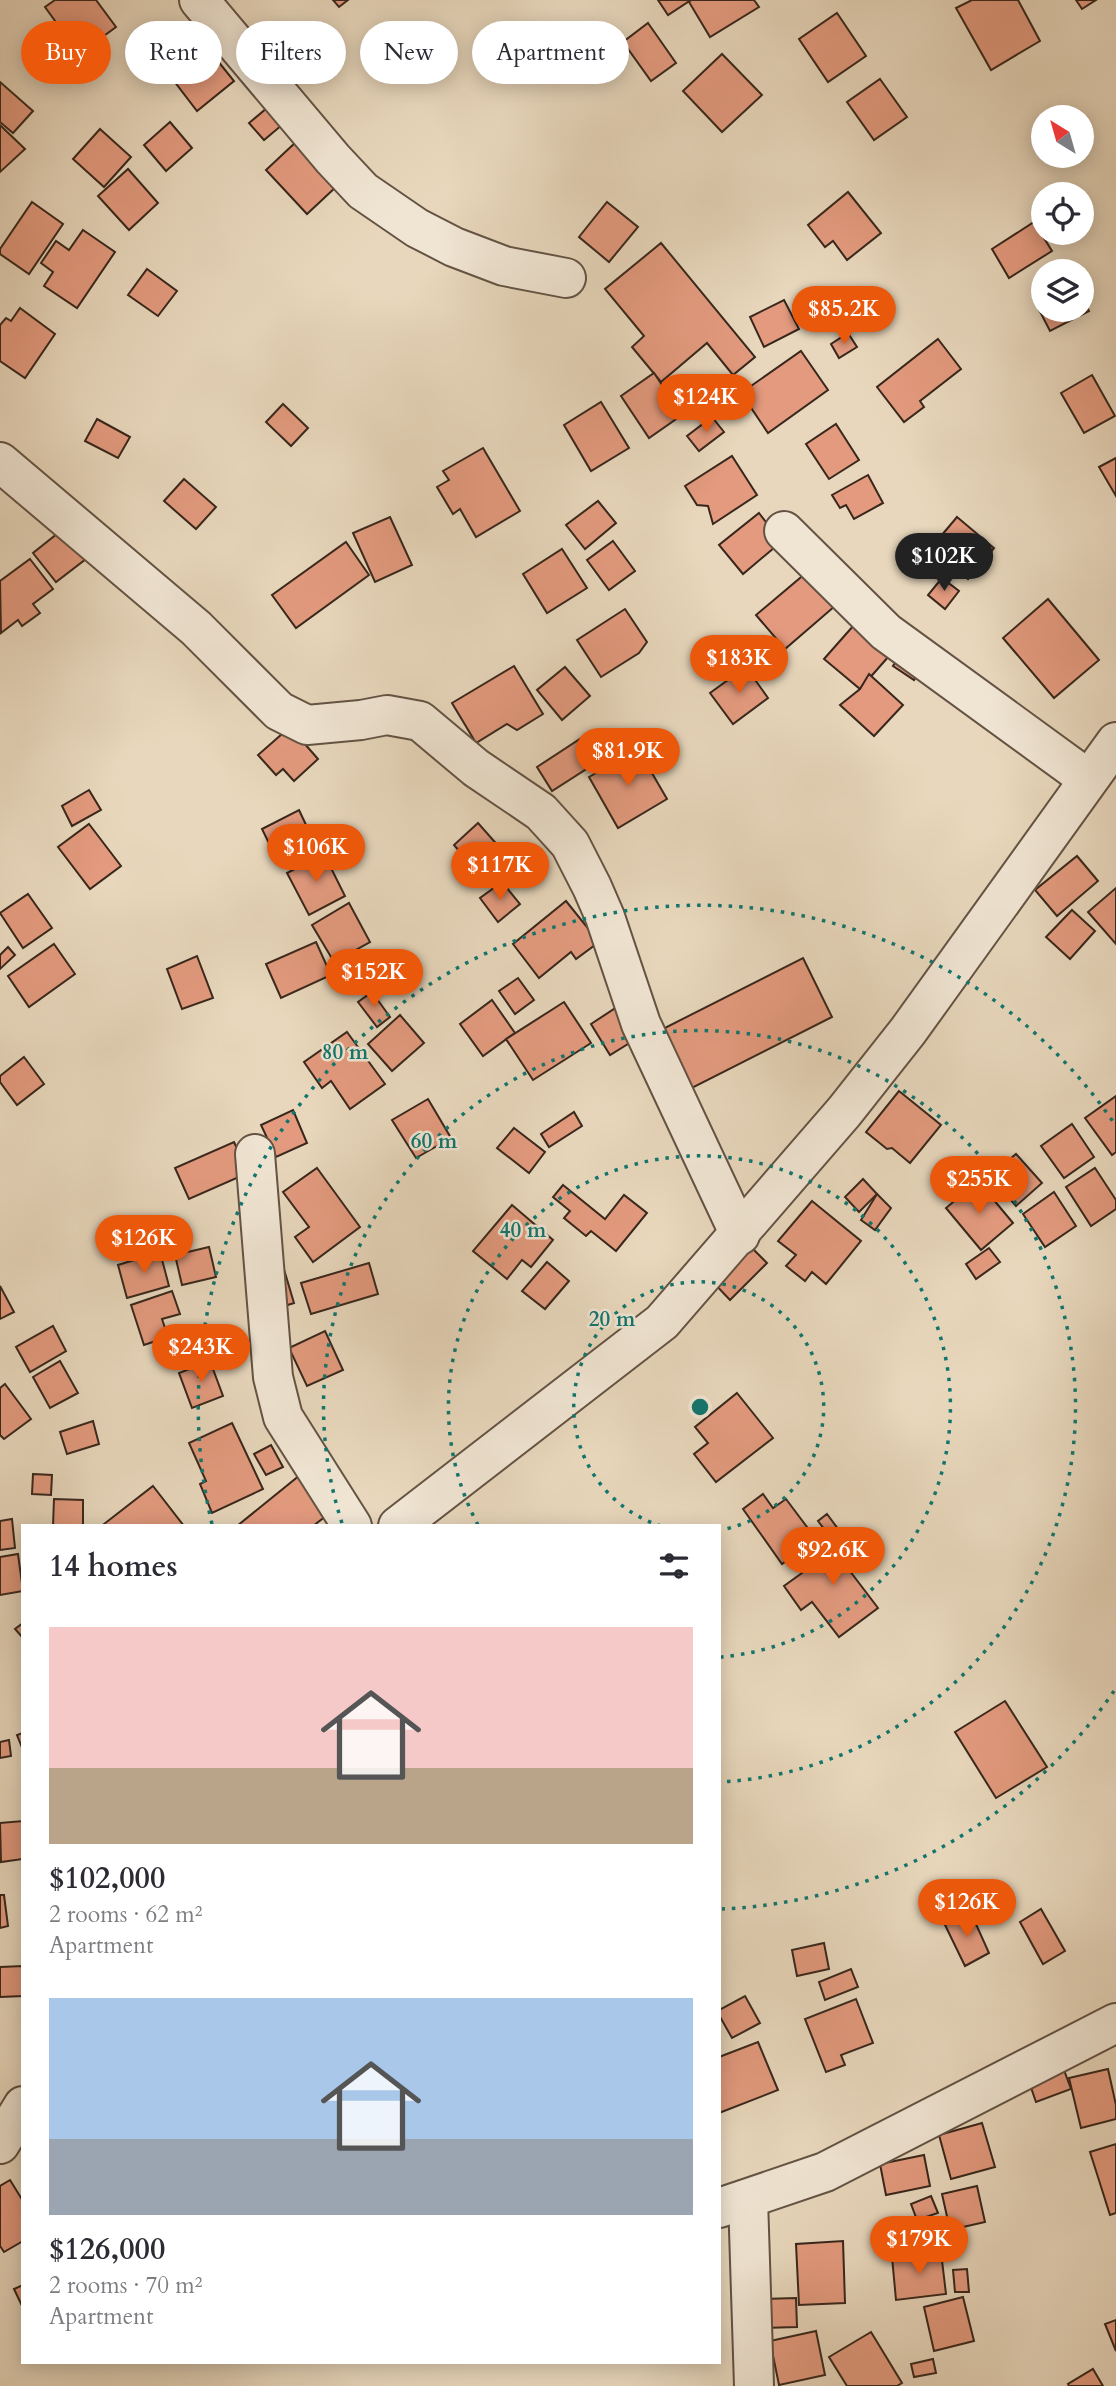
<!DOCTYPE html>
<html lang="en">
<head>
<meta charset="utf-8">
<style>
	:root { --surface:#fff; --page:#f2f2f3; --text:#2b2b33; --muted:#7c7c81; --accent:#ea580c }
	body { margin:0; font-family:Cardo,serif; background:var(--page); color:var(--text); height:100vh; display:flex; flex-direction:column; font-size:26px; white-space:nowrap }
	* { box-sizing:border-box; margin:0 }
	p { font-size:23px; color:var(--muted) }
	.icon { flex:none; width:38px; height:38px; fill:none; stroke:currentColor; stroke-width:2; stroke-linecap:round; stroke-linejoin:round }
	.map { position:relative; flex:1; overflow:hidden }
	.panel { position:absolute; left:21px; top:1524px; width:700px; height:840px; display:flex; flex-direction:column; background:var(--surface); border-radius:0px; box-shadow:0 4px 18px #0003 }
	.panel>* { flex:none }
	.hud { position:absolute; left:21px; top:21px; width:700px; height:63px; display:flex; gap:14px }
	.needle { width:46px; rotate:323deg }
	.buttons { position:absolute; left:1031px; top:105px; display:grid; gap:14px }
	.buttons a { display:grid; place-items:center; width:63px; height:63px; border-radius:50%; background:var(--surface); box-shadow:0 4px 18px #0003; font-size:35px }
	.price { position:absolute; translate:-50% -60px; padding:0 16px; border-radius:24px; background:var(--accent); color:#fff; font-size:23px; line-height:46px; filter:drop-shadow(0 2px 4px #0008) }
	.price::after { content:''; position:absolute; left:50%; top:42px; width:21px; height:16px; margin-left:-10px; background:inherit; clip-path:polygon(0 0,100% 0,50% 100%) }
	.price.on { background:#222; color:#fff }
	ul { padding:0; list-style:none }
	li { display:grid; align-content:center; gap:14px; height:371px; padding:0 28px }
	li span { display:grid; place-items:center; height:217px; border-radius:0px; color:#555 }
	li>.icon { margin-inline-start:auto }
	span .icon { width:126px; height:126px; fill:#fffc; stroke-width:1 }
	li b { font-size:30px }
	h2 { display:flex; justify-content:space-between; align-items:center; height:84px; padding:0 28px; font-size:30px }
	.tag { padding:0 24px; border-radius:32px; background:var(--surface); box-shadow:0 4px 18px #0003; font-size:24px; line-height:63px }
	.tag.on { background:var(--accent); color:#fff }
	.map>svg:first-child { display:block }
</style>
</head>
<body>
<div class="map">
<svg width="1116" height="2386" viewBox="0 0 1116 2386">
	<rect width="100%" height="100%" fill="#e8d7bc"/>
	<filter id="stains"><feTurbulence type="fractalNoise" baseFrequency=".00286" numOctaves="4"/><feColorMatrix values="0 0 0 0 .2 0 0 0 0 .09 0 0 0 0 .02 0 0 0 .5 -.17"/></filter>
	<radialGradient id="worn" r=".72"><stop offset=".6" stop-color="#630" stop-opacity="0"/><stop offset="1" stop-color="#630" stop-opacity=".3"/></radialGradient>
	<g fill="#e39a7e" stroke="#38271c" stroke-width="2">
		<path d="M 55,0 L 96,0 L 116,27 L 79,54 L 45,7 Z"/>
		<path d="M 333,0 L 348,0 L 339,7 Z"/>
		<path d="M 658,0 L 691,0 L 668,15 Z"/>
		<path d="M 691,0 L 754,0 L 759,7 L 710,37 L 689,2 Z"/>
		<path d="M 972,0 L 1018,0 L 1040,41 L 991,70 L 956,8 Z"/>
		<path d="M 1076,0 L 1096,0 L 1082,9 Z"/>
		<path d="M 837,13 L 866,56 L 828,82 L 799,39 Z"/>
		<path d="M 648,23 L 676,63 L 651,81 L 623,42 Z"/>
		<path d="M 197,35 L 234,81 L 197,111 L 161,64 Z"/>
		<path d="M 158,42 L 170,56 L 146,78 L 134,65 Z"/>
		<path d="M 722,54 L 762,95 L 722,132 L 683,91 Z"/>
		<path d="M 880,79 L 907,117 L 874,140 L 847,102 Z"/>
		<path d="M 0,82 L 33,111 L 13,133 L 0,122 Z"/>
		<path d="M 267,108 L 282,125 L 264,140 L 249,123 Z"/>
		<path d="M 170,122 L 192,148 L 166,171 L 144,145 Z"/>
		<path d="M 0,125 L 25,149 L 0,172 Z"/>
		<path d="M 100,129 L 131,157 L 104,187 L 73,159 Z"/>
		<path d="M 296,142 L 337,186 L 307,214 L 266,170 Z"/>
		<path d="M 128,169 L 158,203 L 129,230 L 98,196 Z"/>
		<path d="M 848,192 L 881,233 L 847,260 L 833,241 L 825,247 L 808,225 Z"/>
		<path d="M 32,202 L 63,224 L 29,274 L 0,254 L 0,249 Z"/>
		<path d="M 607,202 L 638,227 L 609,262 L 579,237 Z"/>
		<path d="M 1034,222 L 1052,251 L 1009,278 L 992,249 Z"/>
		<path d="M 83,230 L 115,252 L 77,308 L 44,286 L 53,272 L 41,263 L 56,241 L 69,250 Z"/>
		<path d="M 661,243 L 755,357 L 733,375 L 707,343 L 661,382 L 632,347 L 644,336 L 605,289 Z"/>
		<path d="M 147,269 L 177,291 L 158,316 L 128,295 Z"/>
		<path d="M 1043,295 L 1043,310 L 1082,310 L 1082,297 L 1089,311 L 1050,331 L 1034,300 Z"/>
		<path d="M 784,300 L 799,329 L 764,347 L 750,317 Z"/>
		<path d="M 20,308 L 55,334 L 25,378 L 0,361 L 0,325 L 6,318 L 11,321 Z"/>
		<path d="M 848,333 L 857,347 L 839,358 L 831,344 Z"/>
		<path d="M 938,339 L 961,369 L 920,401 L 924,407 L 904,422 L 877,387 Z"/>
		<path d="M 801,351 L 828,390 L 768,433 L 741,393 Z"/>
		<path d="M 654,373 L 682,415 L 649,438 L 621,396 Z"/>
		<path d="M 1092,375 L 1115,416 L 1084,433 L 1061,393 Z"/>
		<path d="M 601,402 L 629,448 L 591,471 L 564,425 Z"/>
		<path d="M 283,404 L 308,428 L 291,446 L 266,422 Z"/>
		<path d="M 712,417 L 724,432 L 699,451 L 687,436 Z"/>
		<path d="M 97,419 L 130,437 L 118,458 L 85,441 Z"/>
		<path d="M 836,424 L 859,460 L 829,479 L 806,444 Z"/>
		<path d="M 483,448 L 520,511 L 476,537 L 460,509 L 453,514 L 437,487 L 449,480 L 443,471 Z"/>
		<path d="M 732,456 L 757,495 L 713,524 L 708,506 L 697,505 L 685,486 Z"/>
		<path d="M 1116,458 L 1116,496 L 1099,467 Z"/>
		<path d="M 868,475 L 883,503 L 854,519 L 846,505 L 840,508 L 832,495 Z"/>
		<path d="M 184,479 L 216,507 L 196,529 L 164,501 Z"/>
		<path d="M 598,501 L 616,523 L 585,549 L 566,525 Z"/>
		<path d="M 759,513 L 781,542 L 743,574 L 719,545 Z"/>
		<path d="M 390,517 L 412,565 L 375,582 L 353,533 Z"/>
		<path d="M 957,517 L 994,548 L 968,579 L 931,548 Z"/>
		<path d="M 72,522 L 95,552 L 56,582 L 33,553 Z"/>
		<path d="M 613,541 L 635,571 L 609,590 L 587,560 Z"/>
		<path d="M 346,542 L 369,575 L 296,628 L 272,595 Z"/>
		<path d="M 562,549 L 587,588 L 547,613 L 523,574 Z"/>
		<path d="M 30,559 L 53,589 L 33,604 L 40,613 L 22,626 L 18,620 L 1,633 L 0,581 Z"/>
		<path d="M 806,573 L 835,606 L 785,649 L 756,615 Z"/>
		<path d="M 942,578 L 959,591 L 945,609 L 928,595 Z"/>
		<path d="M 1048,599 L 1099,660 L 1054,698 L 1003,638 Z"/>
		<path d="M 625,609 L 647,642 L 639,653 L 601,677 L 577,640 Z"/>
		<path d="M 854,625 L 889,656 L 860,689 L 824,659 Z"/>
		<path d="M 902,652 L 924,664 L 914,680 L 893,666 Z"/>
		<path d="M 514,666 L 543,714 L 517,730 L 507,724 L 476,743 L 452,703 Z"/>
		<path d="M 565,667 L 590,696 L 562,720 L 537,690 Z"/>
		<path d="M 746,667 L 768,698 L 733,724 L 710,693 Z"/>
		<path d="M 869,674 L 903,705 L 874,736 L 840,705 L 860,689 Z"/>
		<path d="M 290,727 L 318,759 L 294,781 L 283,769 L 276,775 L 258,755 Z"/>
		<path d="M 583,737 L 599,761 L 552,791 L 537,767 Z"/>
		<path d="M 638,749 L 667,799 L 618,828 L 589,777 Z"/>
		<path d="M 89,790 L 101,810 L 72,826 L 62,806 Z"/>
		<path d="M 299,810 L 316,846 L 279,864 L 262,829 Z"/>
		<path d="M 478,823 L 508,857 L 483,879 L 454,845 Z"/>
		<path d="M 89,824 L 121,866 L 90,889 L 58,847 Z"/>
		<path d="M 324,854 L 345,896 L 309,915 L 287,873 Z"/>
		<path d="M 1077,856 L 1098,881 L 1057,916 L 1035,890 Z"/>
		<path d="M 502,882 L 520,904 L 498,922 L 480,898 Z"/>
		<path d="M 1116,888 L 1116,944 L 1088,912 Z"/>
		<path d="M 28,894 L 52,928 L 23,948 L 0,913 Z"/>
		<path d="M 566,901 L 599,942 L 576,959 L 571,952 L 539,978 L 513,944 Z"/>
		<path d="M 349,903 L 370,942 L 334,962 L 312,925 Z"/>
		<path d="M 1072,910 L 1095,931 L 1070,959 L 1046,937 Z"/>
		<path d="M 316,942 L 331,975 L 281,998 L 266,964 Z"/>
		<path d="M 54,944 L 75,974 L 29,1007 L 8,976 Z"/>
		<path d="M 8,947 L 15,955 L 0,969 L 0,955 Z"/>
		<path d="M 197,956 L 213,998 L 182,1009 L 167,969 Z"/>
		<path d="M 803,958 L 832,1017 L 680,1094 L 651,1035 Z"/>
		<path d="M 518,978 L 534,1000 L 515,1014 L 499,991 Z"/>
		<path d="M 372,992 L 390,1017 L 377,1027 L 358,1002 Z"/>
		<path d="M 492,1000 L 515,1033 L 483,1056 L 460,1024 Z"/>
		<path d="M 564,1002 L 591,1043 L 533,1080 L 506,1039 Z"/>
		<path d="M 617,1007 L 636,1039 L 610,1055 L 591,1024 Z"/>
		<path d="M 400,1015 L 424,1043 L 392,1071 L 368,1044 Z"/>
		<path d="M 347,1032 L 385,1084 L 350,1109 L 331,1081 L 322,1088 L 304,1062 Z"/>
		<path d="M 24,1057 L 44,1084 L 17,1105 L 0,1082 L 0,1076 Z"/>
		<path d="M 899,1091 L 941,1125 L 910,1163 L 892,1148 L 887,1149 L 866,1132 Z"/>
		<path d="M 1116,1096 L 1116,1152 L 1112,1155 L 1085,1118 Z"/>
		<path d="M 428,1099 L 451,1138 L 416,1158 L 392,1120 Z"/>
		<path d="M 293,1110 L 307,1143 L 276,1157 L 261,1125 Z"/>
		<path d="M 574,1112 L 582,1126 L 549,1147 L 541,1134 Z"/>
		<path d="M 1072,1124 L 1094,1157 L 1064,1178 L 1041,1146 Z"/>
		<path d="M 514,1128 L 545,1152 L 529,1173 L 497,1148 Z"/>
		<path d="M 234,1142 L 248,1173 L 189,1199 L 175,1168 Z"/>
		<path d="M 1016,1154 L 1042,1183 L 1016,1206 L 990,1176 Z"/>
		<path d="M 317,1168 L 360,1227 L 313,1262 L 295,1237 L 309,1227 L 283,1192 Z"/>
		<path d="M 1095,1168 L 1116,1200 L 1116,1209 L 1091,1226 L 1066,1187 Z"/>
		<path d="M 863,1179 L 877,1194 L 859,1212 L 845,1197 Z"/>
		<path d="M 978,1181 L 1013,1223 L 981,1250 L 946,1208 Z"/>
		<path d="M 563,1185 L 605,1219 L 624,1195 L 647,1213 L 616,1251 L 591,1231 L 586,1236 L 564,1218 L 570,1211 L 553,1197 Z"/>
		<path d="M 1054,1192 L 1076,1226 L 1045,1247 L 1023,1214 Z"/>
		<path d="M 877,1194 L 891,1208 L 875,1230 L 861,1220 Z"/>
		<path d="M 812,1201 L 861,1241 L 826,1284 L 812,1272 L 805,1281 L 786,1266 L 796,1255 L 778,1241 Z"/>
		<path d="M 512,1205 L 553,1240 L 531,1267 L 522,1260 L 507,1279 L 473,1251 Z"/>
		<path d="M 748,1244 L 767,1263 L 730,1300 L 712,1281 Z"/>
		<path d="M 209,1247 L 216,1277 L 182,1285 L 175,1255 Z"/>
		<path d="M 989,1248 L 1000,1262 L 976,1279 L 966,1264 Z"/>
		<path d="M 160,1252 L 169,1286 L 127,1298 L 118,1265 Z"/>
		<path d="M 547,1262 L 569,1281 L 545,1309 L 522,1291 Z"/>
		<path d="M 369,1263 L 378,1294 L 311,1314 L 301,1283 Z"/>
		<path d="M 283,1266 L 294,1303 L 281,1307 Z"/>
		<path d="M 0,1286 L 14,1312 L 0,1319 Z"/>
		<path d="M 172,1291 L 180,1314 L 162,1319 L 168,1337 L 144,1345 L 131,1305 Z"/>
		<path d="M 53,1326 L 66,1351 L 30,1372 L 16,1347 Z"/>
		<path d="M 325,1331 L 343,1370 L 307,1386 L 289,1348 Z"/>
		<path d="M 60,1361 L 78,1393 L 50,1408 L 33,1377 Z"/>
		<path d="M 210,1361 L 223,1396 L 192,1408 L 179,1373 Z"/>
		<path d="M 5,1384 L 31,1419 L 4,1439 L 0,1435 L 0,1388 Z"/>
		<path d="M 737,1393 L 773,1438 L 716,1482 L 694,1454 L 708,1443 L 695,1427 Z"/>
		<path d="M 93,1421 L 99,1444 L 67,1454 L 60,1432 Z"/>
		<path d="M 232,1423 L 263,1489 L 212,1513 L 200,1484 L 206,1481 L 189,1443 Z"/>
		<path d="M 271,1445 L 283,1467 L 266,1475 L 254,1454 Z"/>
		<path d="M 305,1471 L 335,1509 L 313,1526 L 237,1526 Z"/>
		<path d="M 33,1474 L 52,1475 L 51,1495 L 32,1494 Z"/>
		<path d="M 153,1486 L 184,1526 L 106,1526 L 104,1524 Z"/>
		<path d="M 763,1494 L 773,1508 L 786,1499 L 816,1539 L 782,1564 L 743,1509 Z"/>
		<path d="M 54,1499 L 83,1500 L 83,1526 L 53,1526 Z"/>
		<path d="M 827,1514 L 850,1545 L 837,1554 L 878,1608 L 839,1637 L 812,1602 L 801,1610 L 784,1586 L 838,1547 L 818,1521 Z"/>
		<path d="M 12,1519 L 15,1548 L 0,1550 L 0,1521 Z"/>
		<path d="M 18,1554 L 23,1591 L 0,1595 L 0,1557 Z"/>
		<path d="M 23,1623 L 23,1638 L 15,1629 Z"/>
		<path d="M 1005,1701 L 1047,1767 L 996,1798 L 955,1732 Z"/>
		<path d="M 23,1733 L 23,1750 L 17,1735 Z"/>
		<path d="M 9,1740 L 11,1756 L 0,1758 L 0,1742 Z"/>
		<path d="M 23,1821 L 23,1859 L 1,1862 L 0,1823 Z"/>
		<path d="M 0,1895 L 4,1895 L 8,1926 L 0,1928 Z"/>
		<path d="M 1041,1909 L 1065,1951 L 1043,1964 L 1020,1922 Z"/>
		<path d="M 971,1913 L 989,1953 L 965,1966 L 945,1925 Z"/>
		<path d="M 824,1943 L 829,1969 L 797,1976 L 792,1950 Z"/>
		<path d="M 23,1966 L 23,1996 L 0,1997 L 0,1967 Z"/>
		<path d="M 851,1969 L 858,1987 L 825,2000 L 819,1982 Z"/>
		<path d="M 745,1996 L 760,2023 L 732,2038 L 719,2015 L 719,2010 Z"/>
		<path d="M 856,1999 L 873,2043 L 841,2055 L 845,2065 L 826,2072 L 805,2019 Z"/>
		<path d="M 758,2042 L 778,2090 L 719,2113 L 719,2057 Z"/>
		<path d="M 1061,2062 L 1071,2089 L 1036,2102 L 1027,2076 Z"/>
		<path d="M 1108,2069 L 1116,2105 L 1116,2119 L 1081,2128 L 1069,2078 Z"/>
		<path d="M 982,2123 L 995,2167 L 951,2179 L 939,2135 Z"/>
		<path d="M 1116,2144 L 1116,2213 L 1110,2215 L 1090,2152 Z"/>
		<path d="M 924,2155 L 930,2186 L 886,2195 L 880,2164 Z"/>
		<path d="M 10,2180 L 23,2201 L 23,2241 L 4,2252 L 0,2246 L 0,2186 Z"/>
		<path d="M 977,2186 L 985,2222 L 950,2230 L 942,2194 Z"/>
		<path d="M 931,2196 L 938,2213 L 917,2220 L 911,2204 Z"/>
		<path d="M 843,2241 L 845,2303 L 799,2305 L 796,2244 Z"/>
		<path d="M 941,2252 L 946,2294 L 896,2300 L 892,2257 Z"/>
		<path d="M 967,2269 L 969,2292 L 955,2292 L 953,2270 Z"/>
		<path d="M 23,2285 L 23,2308 L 14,2289 Z"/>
		<path d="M 963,2297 L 974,2341 L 934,2351 L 924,2307 Z"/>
		<path d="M 796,2298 L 797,2327 L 762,2328 L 762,2299 Z"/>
		<path d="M 1116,2320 L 1116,2351 L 1105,2324 Z"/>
		<path d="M 816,2331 L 825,2375 L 779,2385 L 770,2341 Z"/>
		<path d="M 871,2332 L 902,2383 L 897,2386 L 847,2386 L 829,2357 Z"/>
		<path d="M 933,2359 L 936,2373 L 914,2377 L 911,2364 Z"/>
		<path d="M 1093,2369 L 1103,2386 L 1069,2386 L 1068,2384 Z"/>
	</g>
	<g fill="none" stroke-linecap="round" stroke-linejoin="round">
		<g stroke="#645344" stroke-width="42">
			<g id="minor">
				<path d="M 199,0 L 333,159 L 363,191 L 417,228 L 454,247 L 504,266 L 566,278"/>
				<path d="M 0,462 L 196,628 L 279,711 L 307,725 L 361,720 L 387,715 L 420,721 L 476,768 L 541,812 L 570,844 L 592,887 L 605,917 L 641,1024 L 740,1235"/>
				<path d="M 784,531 L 886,632 L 1088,779"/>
				<path d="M 255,1154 L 273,1377 L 283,1417 L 352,1526"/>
				<path d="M 398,1526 L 662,1322 L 844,1112 L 908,1031 L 1116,742"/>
				<path d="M 0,2144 L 23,2106"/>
				<path d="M 748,2199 L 754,2386"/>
				<path d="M 719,2208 L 825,2172 L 1116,2023"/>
			</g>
		</g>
		<use href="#minor" stroke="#f0e5d3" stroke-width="38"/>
	</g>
	<g fill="none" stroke="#0f766e" stroke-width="3.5" stroke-dasharray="3.5 7">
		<path d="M661 1526A125 125 0 1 1 720 1530"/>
		<path d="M478 1525A251 251 0 1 1 720 1657"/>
		<path d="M342 1523A376 376 0 1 1 720 1782"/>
		<path d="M1114 1691A502 502 0 0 1 722 1909M212 1524A502 502 0 0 1 1114 1123"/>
	</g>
	<circle cx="700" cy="1407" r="10" fill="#0f766e" stroke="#f0e5d3" stroke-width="3.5"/>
	<g font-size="21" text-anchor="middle" font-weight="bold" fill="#0f766e" stroke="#f0e5d3" stroke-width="5" stroke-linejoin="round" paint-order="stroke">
		<text x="345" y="1059">80 m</text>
		<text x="434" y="1148">60 m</text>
		<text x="523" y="1237">40 m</text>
		<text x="612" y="1326">20 m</text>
	</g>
	<rect width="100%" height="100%" filter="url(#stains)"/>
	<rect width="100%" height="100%" fill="url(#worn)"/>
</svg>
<div class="buttons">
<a><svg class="needle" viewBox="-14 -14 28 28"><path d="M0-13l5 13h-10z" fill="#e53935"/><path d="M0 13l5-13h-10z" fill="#7c7c81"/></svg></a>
<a><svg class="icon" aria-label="locate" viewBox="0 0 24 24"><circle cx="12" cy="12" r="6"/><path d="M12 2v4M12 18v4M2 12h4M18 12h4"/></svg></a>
<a><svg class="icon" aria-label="layers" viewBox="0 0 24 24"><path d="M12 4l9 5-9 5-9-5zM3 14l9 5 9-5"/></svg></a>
</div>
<b class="price" style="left:844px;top:346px">$85.2K</b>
<b class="price" style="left:706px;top:434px">$124K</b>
<b class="price on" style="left:944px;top:593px">$102K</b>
<b class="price" style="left:739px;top:695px">$183K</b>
<b class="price" style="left:628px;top:788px">$81.9K</b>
<b class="price" style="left:316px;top:884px">$106K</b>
<b class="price" style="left:500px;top:902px">$117K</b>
<b class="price" style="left:374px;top:1009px">$152K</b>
<b class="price" style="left:979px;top:1216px">$255K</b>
<b class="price" style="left:144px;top:1275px">$126K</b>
<b class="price" style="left:201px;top:1384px">$243K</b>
<b class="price" style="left:833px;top:1587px">$92.6K</b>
<b class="price" style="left:967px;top:1939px">$126K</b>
<b class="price" style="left:919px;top:2276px">$179K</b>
<div class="hud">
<a class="tag on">Buy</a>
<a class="tag">Rent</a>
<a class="tag">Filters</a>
<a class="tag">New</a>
<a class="tag">Apartment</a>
</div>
<section class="panel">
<h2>14 homes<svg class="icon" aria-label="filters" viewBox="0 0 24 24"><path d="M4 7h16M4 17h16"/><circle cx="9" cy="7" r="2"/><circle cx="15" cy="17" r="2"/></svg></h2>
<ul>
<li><span style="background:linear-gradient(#f6c9c9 65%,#b9a48a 0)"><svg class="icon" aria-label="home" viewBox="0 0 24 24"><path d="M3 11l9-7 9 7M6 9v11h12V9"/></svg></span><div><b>$102,000</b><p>2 rooms · 62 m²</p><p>Apartment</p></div></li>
<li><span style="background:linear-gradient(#a9c7e8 65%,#9aa5b1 0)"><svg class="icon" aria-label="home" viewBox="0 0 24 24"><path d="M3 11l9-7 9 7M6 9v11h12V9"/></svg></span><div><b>$126,000</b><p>2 rooms · 70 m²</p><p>Apartment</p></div></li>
</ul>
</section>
</div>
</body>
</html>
